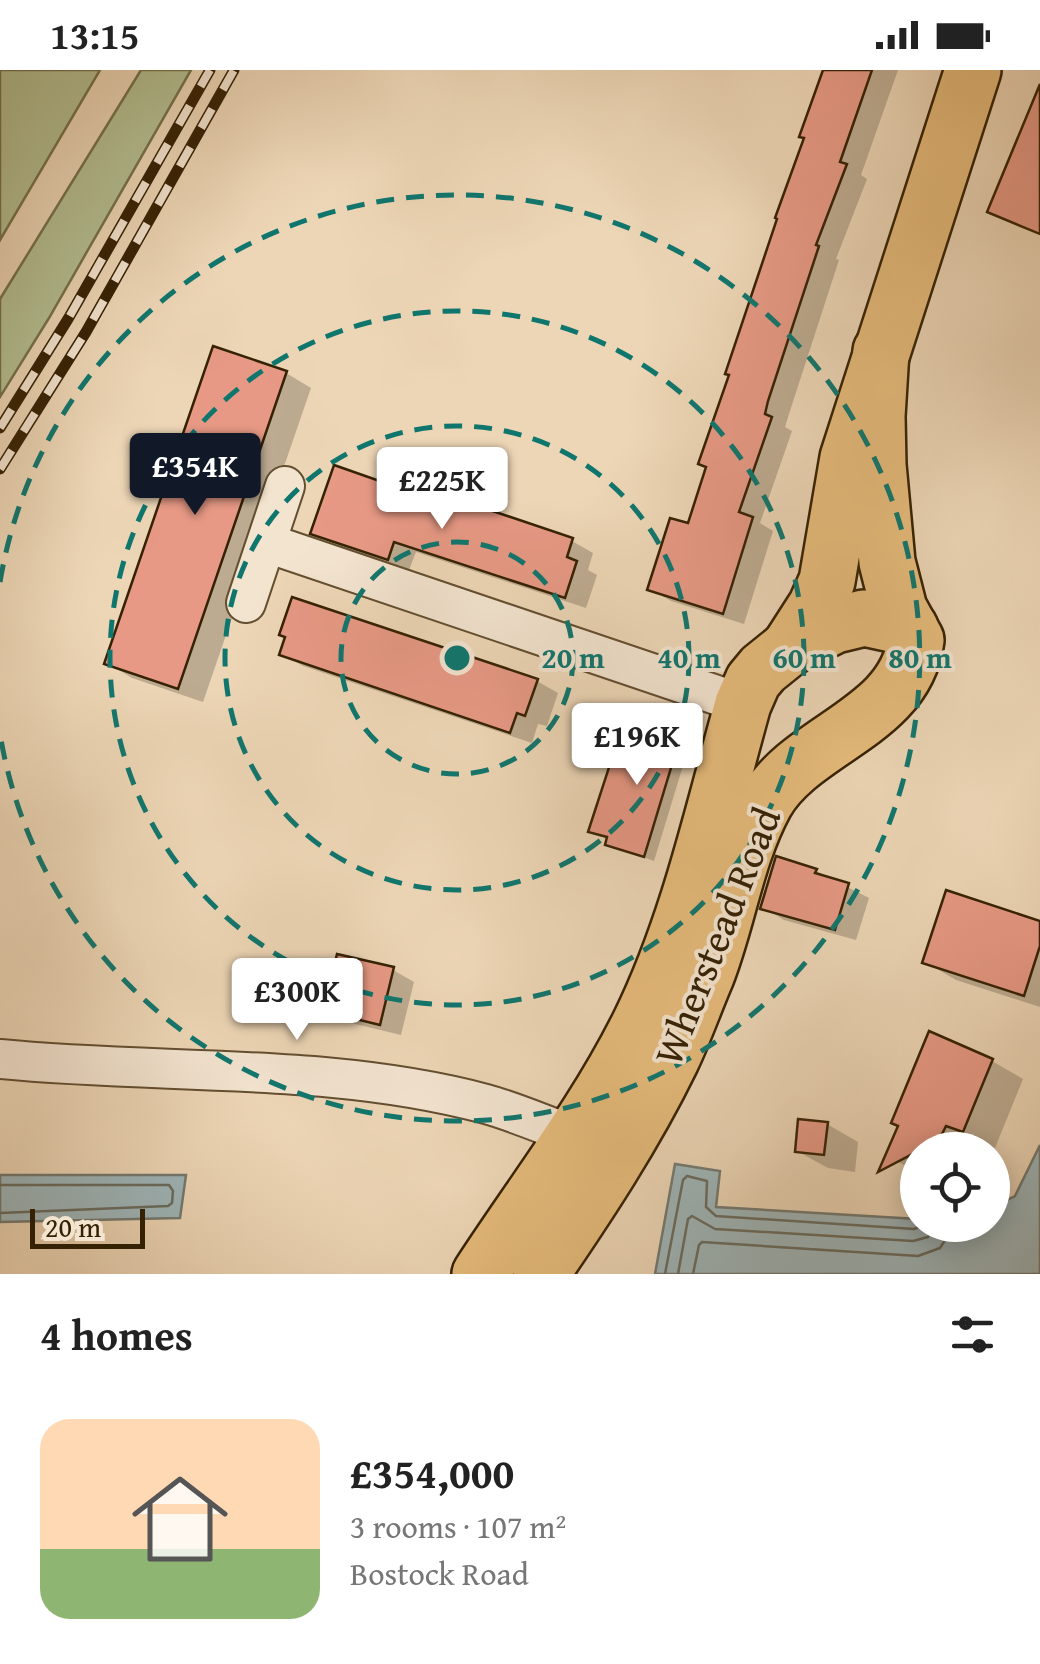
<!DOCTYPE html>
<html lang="en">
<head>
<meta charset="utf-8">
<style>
	:root { --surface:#fff; --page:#f6f6f6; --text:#222; --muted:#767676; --accent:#111827 }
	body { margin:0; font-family:"Gentium Book Plus",serif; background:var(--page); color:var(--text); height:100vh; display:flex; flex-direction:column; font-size:38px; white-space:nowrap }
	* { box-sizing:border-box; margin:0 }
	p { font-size:32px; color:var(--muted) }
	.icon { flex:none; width:55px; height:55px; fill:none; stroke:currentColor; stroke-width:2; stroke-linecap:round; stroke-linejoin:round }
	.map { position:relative; height:1204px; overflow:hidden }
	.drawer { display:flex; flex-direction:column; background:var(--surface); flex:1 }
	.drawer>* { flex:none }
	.controls { position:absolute; left:900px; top:1062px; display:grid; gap:20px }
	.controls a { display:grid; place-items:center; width:110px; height:110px; border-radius:50%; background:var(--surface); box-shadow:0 5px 25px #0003; font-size:50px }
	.scale { position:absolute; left:30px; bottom:25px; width:115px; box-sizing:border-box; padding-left:10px; border:5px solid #352104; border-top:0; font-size:28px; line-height:35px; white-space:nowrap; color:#352104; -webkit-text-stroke:8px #f3e4d0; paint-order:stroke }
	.price { position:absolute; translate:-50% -85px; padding:0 22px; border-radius:10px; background:#fff; color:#222; font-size:32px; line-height:65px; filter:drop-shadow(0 2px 5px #0008) }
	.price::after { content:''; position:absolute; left:50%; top:60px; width:30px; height:22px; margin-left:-15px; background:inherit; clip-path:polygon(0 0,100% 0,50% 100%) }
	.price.on { background:var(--accent); color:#fff }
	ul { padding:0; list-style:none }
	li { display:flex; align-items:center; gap:30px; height:250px; padding:0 40px }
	li span { display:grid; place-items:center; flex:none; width:280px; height:200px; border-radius:30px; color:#555 }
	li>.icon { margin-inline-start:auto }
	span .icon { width:120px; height:120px; fill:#fffc; stroke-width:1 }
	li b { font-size:42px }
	h2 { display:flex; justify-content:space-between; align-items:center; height:120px; padding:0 40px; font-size:42px }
	.status { display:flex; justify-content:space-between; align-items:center; height:70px; padding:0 50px; background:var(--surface); direction:ltr }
	.status svg { height:28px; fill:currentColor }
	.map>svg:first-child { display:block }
</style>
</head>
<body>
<div class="status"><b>13:15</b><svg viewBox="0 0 49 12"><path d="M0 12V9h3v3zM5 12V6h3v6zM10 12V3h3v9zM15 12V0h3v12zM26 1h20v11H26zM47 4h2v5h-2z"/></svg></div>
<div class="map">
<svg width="1040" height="1204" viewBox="0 0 1040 1204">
	<rect width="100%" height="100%" fill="#edd6b6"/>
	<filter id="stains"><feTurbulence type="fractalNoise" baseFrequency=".002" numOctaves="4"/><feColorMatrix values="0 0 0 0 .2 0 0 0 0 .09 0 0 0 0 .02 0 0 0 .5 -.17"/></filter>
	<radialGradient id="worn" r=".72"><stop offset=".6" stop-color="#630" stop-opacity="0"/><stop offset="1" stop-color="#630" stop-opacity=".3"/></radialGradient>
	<g fill="#b3bf92" stroke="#74704b" stroke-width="2.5">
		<path d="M 0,0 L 100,0 L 0,170 Z"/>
		<path d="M 141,0 L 191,0 L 49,248 L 0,327 L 0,229 Z"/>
	</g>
	<g fill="#9eb6ba" stroke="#747a71" stroke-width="2.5">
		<path d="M 1040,1075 L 1040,1204 L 655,1204 L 675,1094 L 720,1101 L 716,1137 L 917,1149 L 918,1155 L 992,1155 L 993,1137 L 1015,1126 Z"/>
		<path d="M 0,1105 L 186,1105 L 180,1148 L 0,1152 Z"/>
	</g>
	<g fill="#0003">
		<path d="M 825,0 L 898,0 L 861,105 L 867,109 L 836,189 L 839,190 L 789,344 L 785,357 L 792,361 L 760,453 L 773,461 L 744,554 L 671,531 L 650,519 L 690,456 Z"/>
		<path d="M 286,303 L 311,318 L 203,632 L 132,608 L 107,593 Z"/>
		<path d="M 449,430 L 572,471 L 593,483 L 588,500 L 597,505 L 586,538 L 416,482 L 409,500 L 334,475 L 313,463 L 447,437 Z"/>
		<path d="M 282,584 L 537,611 L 558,623 L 547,656 L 538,654 L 532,673 L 303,596 Z"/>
		<path d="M 683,657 L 693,663 L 654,791 L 608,774 L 610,769 L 591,761 L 633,691 Z"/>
		<path d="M 816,801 L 869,828 L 856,870 L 784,850 L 763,837 Z"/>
		<path d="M 1040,854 L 1040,937 L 956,910 L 925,892 Z"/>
		<path d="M 393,900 L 414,912 L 401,965 L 347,952 L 326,940 Z"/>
		<path d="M 992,991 L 1023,1009 L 995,1078 L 977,1072 L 973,1080 L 918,1080 L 918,1103 L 888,1086 Z"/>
		<path d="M 827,1054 L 858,1072 L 855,1102 L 828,1098 L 797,1081 Z"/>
	</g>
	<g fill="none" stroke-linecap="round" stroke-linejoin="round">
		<g stroke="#6a6c5f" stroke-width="2.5">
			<path d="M 0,1115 L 169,1115 L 173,1121 L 172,1133 L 168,1136 L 0,1143"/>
			<path d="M 665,1204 L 683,1110 L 687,1106 L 707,1111 L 706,1137 L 716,1146 L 914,1159 L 924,1155"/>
			<path d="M 678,1204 L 688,1149 L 692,1146 L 715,1159 L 913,1171 L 928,1167 L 938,1155"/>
			<path d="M 693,1204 L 699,1175 L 702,1172 L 918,1186 L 940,1178 L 955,1155"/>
		</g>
	</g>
	<g fill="#e79985" stroke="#352104" stroke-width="2.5">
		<path d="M 823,0 L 872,0 L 840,92 L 847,94 L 816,175 L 819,176 L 768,331 L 765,344 L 772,347 L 739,442 L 753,447 L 723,544 L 647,520 L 670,448 L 688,453 L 706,397 L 698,394 L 729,305 L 725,304 L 777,149 L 775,148 L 804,68 L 799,67 Z"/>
		<path d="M 1040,14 L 1040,164 L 987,142 Z"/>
		<path d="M 213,276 L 287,301 L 178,619 L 104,594 Z"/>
		<path d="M 334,395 L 445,434 L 448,426 L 573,468 L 567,487 L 577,491 L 565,528 L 394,472 L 388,490 L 310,464 Z"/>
		<path d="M 292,527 L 538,609 L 525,646 L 517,643 L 510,663 L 279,585 L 285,567 L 279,565 Z"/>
		<path d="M 645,644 L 684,655 L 644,787 L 605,775 L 607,767 L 588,762 L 614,682 L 631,688 Z"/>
		<path d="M 776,786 L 817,799 L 815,803 L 849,813 L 835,860 L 760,839 Z"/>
		<path d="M 946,820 L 1040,851 L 1040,876 L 1024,926 L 922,893 Z"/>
		<path d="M 337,884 L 394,897 L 380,955 L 323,941 Z"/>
		<path d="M 929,961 L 993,989 L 963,1062 L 946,1056 L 939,1070 L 878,1102 L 898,1056 L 891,1053 Z"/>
		<path d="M 798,1049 L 828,1052 L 824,1085 L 795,1082 Z"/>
	</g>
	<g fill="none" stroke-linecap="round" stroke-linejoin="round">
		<g stroke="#634e30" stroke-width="42">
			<g id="minor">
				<path d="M 267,473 L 743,634"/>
				<path d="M 246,533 L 285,416"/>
				<path d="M 0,989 C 161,1005 329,992 486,1034 C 515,1042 544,1055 573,1065"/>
			</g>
		</g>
		<g stroke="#352104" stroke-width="60">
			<g id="primary">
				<path d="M 789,578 L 816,536 L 827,511 L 848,388 L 973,0"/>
				<path d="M 480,1204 C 534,1121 596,1042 640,953 C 689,853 713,741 743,634 L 753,611 L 763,599 L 789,578 L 835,555 L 864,548 L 910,558"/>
				<path d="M 541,1204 C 588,1135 634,1066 671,990 C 684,963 694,934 706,906 C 728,850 736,786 765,733 C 802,668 905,653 916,570 L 899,539 L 887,492 L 878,395 L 877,346 L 881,281"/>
			</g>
		</g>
		<use href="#minor" stroke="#f3e4d0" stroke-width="38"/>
		<use href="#primary" stroke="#e6bb7b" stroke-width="55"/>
		<g stroke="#352104" stroke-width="11">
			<g id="rail">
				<path d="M 0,358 L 68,249 L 210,0"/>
				<path d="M 0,399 L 86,262 L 234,0"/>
			</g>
		</g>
		<use href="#rail" stroke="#f3e4d0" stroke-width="8" stroke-dasharray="22" stroke-linecap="butt"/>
	</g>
	<g fill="none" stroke="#0f766e" stroke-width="5" stroke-dasharray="18 12">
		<circle cx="457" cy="588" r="116"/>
		<circle cx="457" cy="588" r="232"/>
		<circle cx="457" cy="588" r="347"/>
		<path d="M0 512A463 463 0 1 1 0 664"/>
	</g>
	<g text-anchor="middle" stroke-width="8" stroke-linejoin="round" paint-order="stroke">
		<g font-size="40" fill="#352104" stroke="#f3e4d0">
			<text transform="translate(717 866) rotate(-68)" y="14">Wherstead Road</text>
		</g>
	</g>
	<circle cx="457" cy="588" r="15" fill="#0f766e" stroke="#f3e4d0" stroke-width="5"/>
	<g font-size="30" text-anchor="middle" font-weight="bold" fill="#0f766e" stroke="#f3e4d0" stroke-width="8" stroke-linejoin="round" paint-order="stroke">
		<text x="573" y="598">20 m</text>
		<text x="689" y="598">40 m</text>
		<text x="804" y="598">60 m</text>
		<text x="920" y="598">80 m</text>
	</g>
	<rect width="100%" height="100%" filter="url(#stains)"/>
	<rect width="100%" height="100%" fill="url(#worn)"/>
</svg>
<div class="controls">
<a><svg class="icon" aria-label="locate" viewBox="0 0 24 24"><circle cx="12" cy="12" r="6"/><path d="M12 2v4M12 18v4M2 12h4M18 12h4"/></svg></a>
</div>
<div class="scale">20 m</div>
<b class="price on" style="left:195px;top:448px">£354K</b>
<b class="price" style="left:442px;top:462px">£225K</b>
<b class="price" style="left:637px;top:718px">£196K</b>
<b class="price" style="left:297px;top:973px">£300K</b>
</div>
<section class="drawer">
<h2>4 homes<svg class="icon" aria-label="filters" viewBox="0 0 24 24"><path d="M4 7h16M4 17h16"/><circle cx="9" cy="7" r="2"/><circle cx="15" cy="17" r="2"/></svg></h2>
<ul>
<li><span style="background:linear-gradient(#ffd9b3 65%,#8fb573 0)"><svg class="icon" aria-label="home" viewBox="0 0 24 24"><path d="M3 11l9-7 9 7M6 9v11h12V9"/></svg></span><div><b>£354,000</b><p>3 rooms · 107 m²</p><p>Bostock Road</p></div></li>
</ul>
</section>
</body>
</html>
